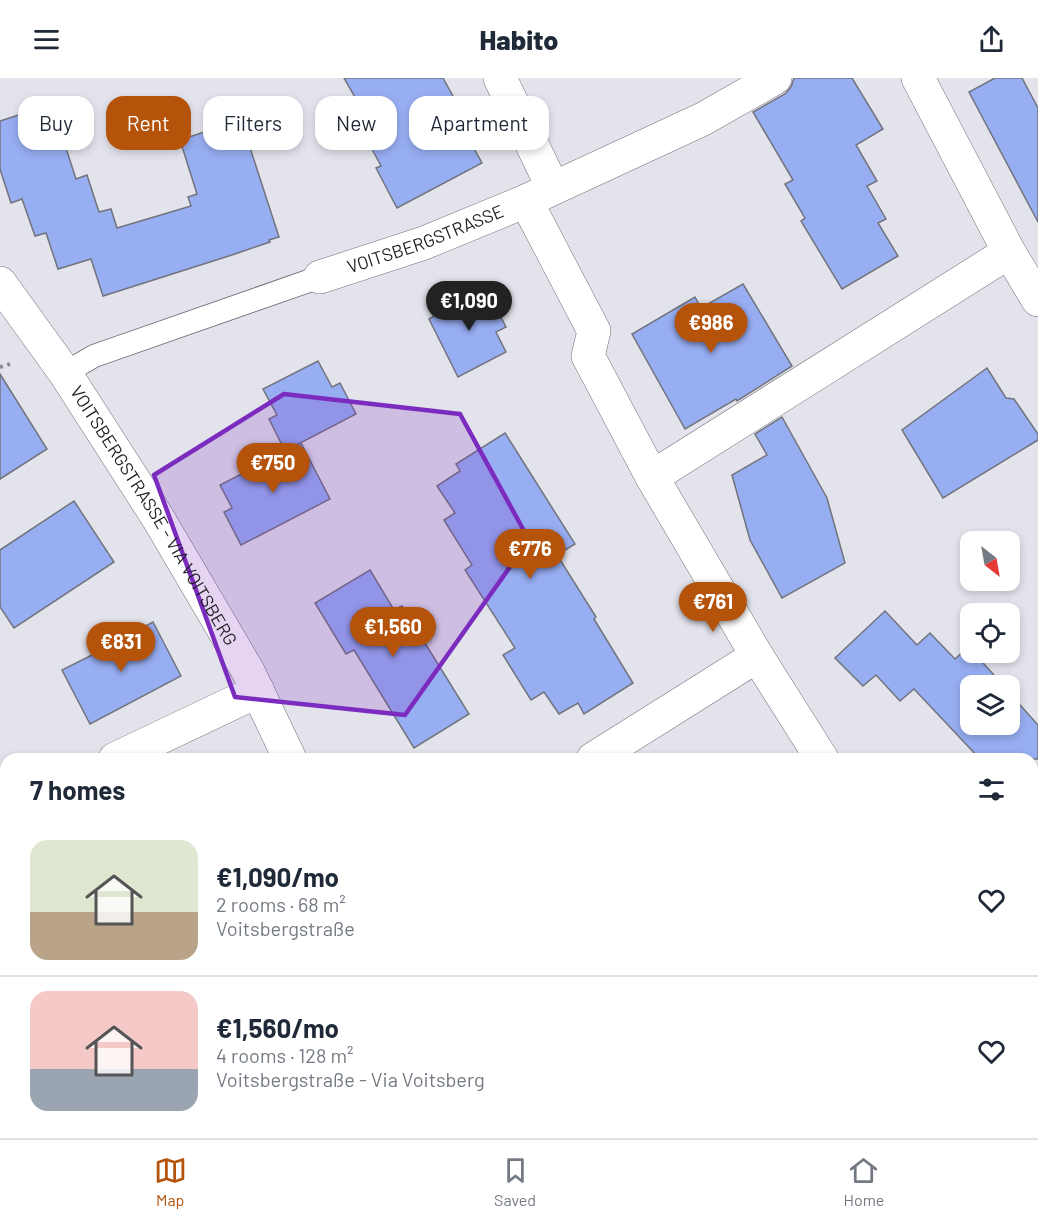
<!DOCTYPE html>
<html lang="en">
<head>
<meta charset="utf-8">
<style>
	:root { --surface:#fff; --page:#f2f2f3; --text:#1f2937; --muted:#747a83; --line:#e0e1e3; --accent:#b45309 }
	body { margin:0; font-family:Barlow,sans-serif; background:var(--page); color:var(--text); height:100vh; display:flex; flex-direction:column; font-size:22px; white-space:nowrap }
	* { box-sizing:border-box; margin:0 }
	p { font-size:20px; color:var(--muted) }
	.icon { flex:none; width:33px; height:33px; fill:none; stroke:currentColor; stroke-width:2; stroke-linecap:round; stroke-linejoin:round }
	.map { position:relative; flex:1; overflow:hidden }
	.panel { position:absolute; left:0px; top:675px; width:1038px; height:386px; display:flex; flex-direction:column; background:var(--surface); border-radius:18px 18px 0 0; box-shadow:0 3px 9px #0003 }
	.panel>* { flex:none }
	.banner { position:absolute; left:18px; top:18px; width:600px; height:54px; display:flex; gap:12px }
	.needle { width:39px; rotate:149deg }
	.buttons { position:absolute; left:960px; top:453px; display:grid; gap:12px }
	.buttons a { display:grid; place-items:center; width:60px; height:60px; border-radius:12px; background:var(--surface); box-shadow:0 3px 9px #0003; font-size:30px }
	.price { position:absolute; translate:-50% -51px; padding:0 14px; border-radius:21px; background:var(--accent); color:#fff; font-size:20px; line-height:39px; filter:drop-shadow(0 2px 3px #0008) }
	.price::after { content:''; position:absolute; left:50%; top:36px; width:18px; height:14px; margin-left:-9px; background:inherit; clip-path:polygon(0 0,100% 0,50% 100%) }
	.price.current { background:#222; color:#fff }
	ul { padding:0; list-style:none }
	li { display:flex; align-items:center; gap:18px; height:150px; padding:0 30px }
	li+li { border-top:2px solid var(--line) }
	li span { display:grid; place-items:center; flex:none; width:168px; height:120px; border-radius:18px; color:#555 }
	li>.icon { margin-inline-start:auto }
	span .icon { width:72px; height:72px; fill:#fffc; stroke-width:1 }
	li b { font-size:26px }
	h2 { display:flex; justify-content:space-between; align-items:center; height:72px; padding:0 30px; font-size:26px }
	.pill { padding:0 21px; border-radius:18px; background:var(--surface); box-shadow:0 3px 9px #0003; font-size:21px; line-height:54px }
	.pill.current { background:var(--accent); color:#fff }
	header { display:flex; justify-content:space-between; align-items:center; height:78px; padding:0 30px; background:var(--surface); font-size:27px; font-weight:800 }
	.dock { display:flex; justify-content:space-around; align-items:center; height:84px; border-top:2px solid var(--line); background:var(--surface); font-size:16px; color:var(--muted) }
	.dock a { display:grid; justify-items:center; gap:3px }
	.dock .current { color:var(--accent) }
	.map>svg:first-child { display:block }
</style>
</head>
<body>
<header><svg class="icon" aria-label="menu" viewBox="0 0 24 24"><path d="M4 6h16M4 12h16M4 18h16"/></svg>Habito<svg class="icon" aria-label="share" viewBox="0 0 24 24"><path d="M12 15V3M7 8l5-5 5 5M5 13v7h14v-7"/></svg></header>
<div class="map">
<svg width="1038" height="1060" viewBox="0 0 1038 1060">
	<rect width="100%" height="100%" fill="#e3e3ec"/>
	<path fill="#5ca3eb" d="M 130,1055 L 152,1055 L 155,1060 L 120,1060 Z"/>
	<g fill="#98aef3" stroke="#71747c" stroke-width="1.5">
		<path d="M 344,0 L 443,0 L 466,42 L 460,45 L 482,85 L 397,130 L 376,90 L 381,88 L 365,58 L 368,56 L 350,22 L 355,19 Z"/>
		<path d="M 794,0 L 852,0 L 883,51 L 856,67 L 877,103 L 867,108 L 886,141 L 878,145 L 898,178 L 842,211 L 801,143 L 805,140 L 785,106 L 793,102 L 753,34 L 785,16 L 791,9 Z"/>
		<path d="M 995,0 L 1022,0 L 1038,30 L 1038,144 L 969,14 Z"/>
		<path d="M 40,30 L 52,67 L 64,64 L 76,101 L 87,97 L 99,134 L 111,131 L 117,150 L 191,128 L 188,119 L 197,116 L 180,62 L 241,42 L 279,159 L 269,162 L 270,164 L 235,176 L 103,218 L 91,181 L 58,191 L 46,155 L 35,158 L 22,121 L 11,125 L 0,91 L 0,43 Z"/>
		<path d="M 743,206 L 792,288 L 737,323 L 736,321 L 685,351 L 632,256 L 695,219 L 701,230 Z"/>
		<path d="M 475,211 L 481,224 L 490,219 L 506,249 L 496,254 L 506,274 L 458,299 L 429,241 L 434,238 L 431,234 Z"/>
		<path d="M 318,283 L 332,309 L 340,305 L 356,336 L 285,373 L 269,341 L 277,337 L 263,311 Z"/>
		<path d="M 987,290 L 1006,320 L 1014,321 L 1038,356 L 1038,362 L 943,420 L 902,352 Z"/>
		<path d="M 0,296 L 47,371 L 0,401 Z"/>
		<path d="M 782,339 L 827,420 L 845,485 L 782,520 L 750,462 L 732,397 L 767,377 L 755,356 Z"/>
		<path d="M 505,355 L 575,466 L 557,477 L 596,539 L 594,541 L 633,605 L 584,636 L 578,625 L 559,636 L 544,614 L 531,622 L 503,577 L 515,570 L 465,492 L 472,487 L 444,442 L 455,435 L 437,408 L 460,393 L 456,386 Z"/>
		<path d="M 301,365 L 330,421 L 241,467 L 224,434 L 232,430 L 220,407 Z"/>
		<path d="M 74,423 L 114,484 L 14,550 L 0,529 L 0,472 Z"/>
		<path d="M 370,492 L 394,532 L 402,528 L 469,636 L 414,670 L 354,572 L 346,576 L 315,525 Z"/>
		<path d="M 885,533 L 917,567 L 930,555 L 955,581 L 968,569 L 970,572 L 970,574 L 973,574 L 1004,608 L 970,608 L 970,646 L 1010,646 L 1010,613 L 1013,618 L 1012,618 L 1038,647 L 1038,681 L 980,681 L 914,611 L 900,623 L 876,597 L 863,608 L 835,580 Z"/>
		<path d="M 153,544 L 181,598 L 90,646 L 62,592 L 94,576 L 93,573 L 120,559 L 121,561 Z"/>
	</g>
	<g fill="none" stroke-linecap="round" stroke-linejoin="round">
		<g stroke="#74737c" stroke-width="24">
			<path id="lane" d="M 65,295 L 94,278 L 320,199"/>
		</g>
		<g stroke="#74737c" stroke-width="34">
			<g id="street">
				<path d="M 500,0 L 553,110"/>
				<path d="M 918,0 L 1009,174 L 1038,222"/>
				<path d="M 526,123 L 594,253 L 588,278 L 652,399 L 757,578 L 822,681"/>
				<path id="s1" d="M 320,199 L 424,165 L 526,123 L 703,41 L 775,0"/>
				<path id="s2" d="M 0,205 L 65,295 L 158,440 L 249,595 L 290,681"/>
				<path d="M 652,399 L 1009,174"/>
				<path d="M 115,681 L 258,613"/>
				<path d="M 593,681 L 757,578"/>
				<path d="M 0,736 L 6,733"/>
				<path d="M 1032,797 L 1038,797"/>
				<path d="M 1032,969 L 1038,955"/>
				<path d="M 418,1054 L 419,1060"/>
				<path d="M 993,1060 L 995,1054"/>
			</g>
		</g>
		<path stroke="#8b8b92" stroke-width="4" stroke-dasharray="3 4.5" stroke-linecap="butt" d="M 0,289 L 14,285"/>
		<use href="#lane" stroke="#fff" stroke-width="22"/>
		<use href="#street" stroke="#fff" stroke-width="33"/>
	</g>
	<path fill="#7b2cbf" fill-opacity="0.2" stroke="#7b2cbf" stroke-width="4.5" stroke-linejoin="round" d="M 284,316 L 460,336 L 529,462 L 405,637 L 235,619 L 154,397 Z"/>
	<g text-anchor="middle" stroke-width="5" stroke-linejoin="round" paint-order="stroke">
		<g font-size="18" fill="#1e1e21" stroke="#e3e3ec">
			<text dy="6" stroke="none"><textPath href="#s1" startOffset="112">VOITSBERGSTRASSE</textPath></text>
			<text dy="6" stroke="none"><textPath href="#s2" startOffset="279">VOITSBERGSTRASSE - VIA VOITSBERG</textPath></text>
		</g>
	</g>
</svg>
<div class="buttons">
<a><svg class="needle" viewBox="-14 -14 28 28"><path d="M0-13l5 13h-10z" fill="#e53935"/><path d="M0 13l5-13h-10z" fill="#747a83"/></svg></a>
<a><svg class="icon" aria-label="locate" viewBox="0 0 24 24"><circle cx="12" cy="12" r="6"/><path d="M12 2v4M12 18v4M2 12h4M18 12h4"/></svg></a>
<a><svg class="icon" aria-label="layers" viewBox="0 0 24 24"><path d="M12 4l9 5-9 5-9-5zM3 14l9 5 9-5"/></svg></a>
</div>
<b class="price current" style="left:469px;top:254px">€1,090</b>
<b class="price" style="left:711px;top:276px">€986</b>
<b class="price" style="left:273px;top:416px">€750</b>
<b class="price" style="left:530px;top:502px">€776</b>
<b class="price" style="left:713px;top:555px">€761</b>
<b class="price" style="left:393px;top:580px">€1,560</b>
<b class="price" style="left:121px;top:595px">€831</b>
<div class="banner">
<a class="pill">Buy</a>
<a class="pill current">Rent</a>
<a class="pill">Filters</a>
<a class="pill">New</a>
<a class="pill">Apartment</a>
</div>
<section class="panel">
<h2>7 homes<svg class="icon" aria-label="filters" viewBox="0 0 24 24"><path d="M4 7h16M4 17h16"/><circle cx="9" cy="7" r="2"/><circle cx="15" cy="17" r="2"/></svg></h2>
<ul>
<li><span style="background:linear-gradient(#dfe7d0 60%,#b9a48a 0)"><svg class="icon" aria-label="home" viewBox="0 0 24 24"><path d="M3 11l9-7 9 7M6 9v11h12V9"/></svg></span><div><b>€1,090/mo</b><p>2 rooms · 68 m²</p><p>Voitsbergstraße</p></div><svg class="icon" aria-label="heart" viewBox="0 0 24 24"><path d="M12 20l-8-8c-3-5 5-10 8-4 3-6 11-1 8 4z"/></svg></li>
<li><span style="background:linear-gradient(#f6c9c9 65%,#9aa5b1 0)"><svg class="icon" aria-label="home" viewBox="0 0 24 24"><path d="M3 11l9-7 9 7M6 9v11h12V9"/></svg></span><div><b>€1,560/mo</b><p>4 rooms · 128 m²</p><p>Voitsbergstraße - Via Voitsberg</p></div><svg class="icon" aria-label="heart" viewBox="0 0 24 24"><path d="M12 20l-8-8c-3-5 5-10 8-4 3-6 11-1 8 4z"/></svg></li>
</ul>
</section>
</div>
<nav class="dock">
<a class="current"><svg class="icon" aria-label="map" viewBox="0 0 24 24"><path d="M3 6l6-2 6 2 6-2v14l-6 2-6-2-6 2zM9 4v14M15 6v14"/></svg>Map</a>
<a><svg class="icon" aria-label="saved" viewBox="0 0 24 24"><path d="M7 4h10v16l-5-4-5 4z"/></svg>Saved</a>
<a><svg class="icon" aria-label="home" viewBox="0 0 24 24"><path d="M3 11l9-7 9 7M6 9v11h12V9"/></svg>Home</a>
</nav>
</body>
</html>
